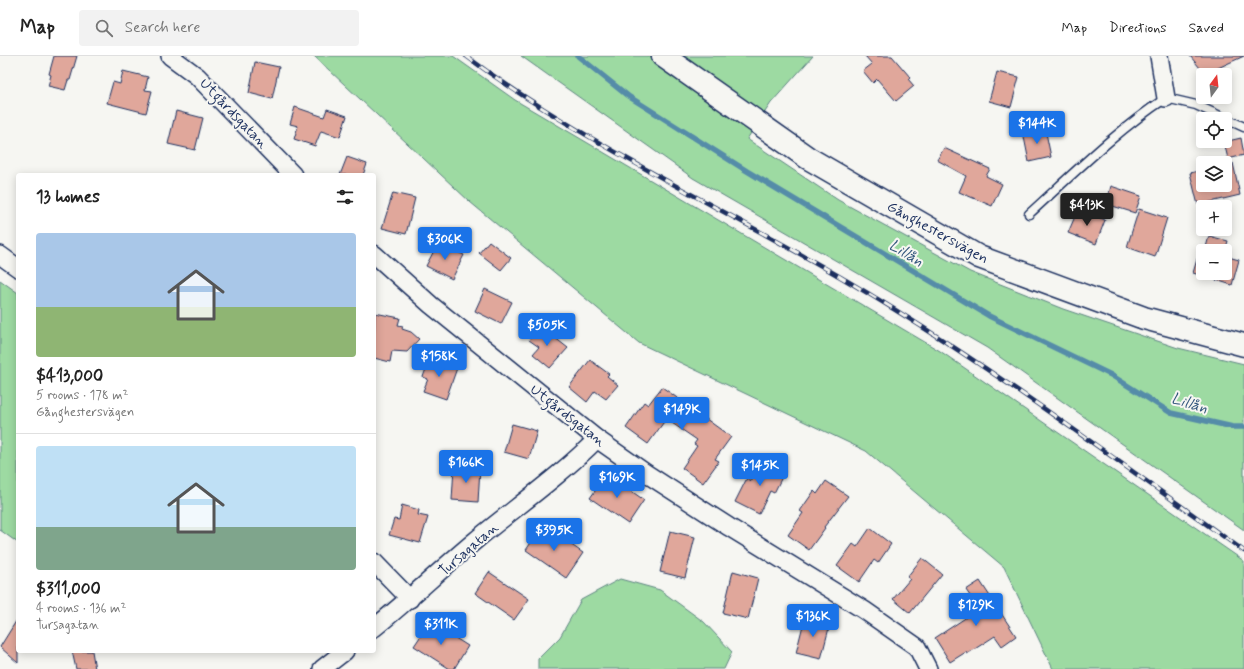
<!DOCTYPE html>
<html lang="en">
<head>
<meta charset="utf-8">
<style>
	:root { --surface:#fff; --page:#f2f2f2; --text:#222; --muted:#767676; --line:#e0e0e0; --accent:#1a73e8 }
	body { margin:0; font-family:Mynerve,sans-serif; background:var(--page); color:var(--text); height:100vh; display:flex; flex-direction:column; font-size:15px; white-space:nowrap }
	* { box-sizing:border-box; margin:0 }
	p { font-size:13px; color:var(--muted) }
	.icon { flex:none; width:22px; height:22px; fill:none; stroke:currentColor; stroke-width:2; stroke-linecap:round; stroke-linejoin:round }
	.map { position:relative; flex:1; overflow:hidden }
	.sheet { position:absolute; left:16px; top:117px; width:360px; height:480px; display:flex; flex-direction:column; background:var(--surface); border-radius:4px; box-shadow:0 2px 10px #0003 }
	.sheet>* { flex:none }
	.needle { width:26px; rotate:15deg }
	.tools { position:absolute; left:1196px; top:12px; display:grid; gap:8px }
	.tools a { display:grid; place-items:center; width:36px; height:36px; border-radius:4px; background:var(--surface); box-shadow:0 2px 10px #0003; font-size:20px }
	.price { position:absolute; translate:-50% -34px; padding:0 9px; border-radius:4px; background:var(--accent); color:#fff; font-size:13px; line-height:26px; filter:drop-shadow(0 1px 2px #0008) }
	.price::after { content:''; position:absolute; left:50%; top:24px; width:12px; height:9px; margin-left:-6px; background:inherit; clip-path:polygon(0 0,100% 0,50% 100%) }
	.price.on { background:#222; color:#fff }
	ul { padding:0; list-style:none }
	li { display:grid; align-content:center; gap:8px; height:212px; padding:0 20px }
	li+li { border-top:1px solid var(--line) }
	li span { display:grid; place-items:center; height:124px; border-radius:4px; color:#555 }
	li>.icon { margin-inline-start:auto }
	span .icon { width:72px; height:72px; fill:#fffc; stroke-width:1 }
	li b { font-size:17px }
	h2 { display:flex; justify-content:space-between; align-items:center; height:48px; padding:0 20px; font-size:17px }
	header { display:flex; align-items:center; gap:24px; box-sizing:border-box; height:56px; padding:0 20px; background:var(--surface); border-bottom:1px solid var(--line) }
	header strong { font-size:19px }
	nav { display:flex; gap:22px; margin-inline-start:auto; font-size:14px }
	.search { width:280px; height:36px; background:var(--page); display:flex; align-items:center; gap:10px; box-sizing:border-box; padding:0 14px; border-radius:4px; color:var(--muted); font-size:15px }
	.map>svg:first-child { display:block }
</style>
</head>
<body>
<header>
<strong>Map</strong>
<div class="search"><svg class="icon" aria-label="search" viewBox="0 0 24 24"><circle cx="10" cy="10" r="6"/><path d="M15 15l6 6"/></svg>Search here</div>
<nav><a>Map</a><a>Directions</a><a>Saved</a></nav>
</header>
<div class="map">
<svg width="1244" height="613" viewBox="0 0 1244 613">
	<rect width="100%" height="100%" fill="#f6f6f2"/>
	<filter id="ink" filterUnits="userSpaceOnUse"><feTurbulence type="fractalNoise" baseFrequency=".025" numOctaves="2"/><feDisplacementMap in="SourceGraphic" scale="8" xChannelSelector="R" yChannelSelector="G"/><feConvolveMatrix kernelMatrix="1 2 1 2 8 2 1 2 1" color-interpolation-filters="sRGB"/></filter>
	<g filter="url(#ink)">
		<g fill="#9ddaa2" stroke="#5c8480">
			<path d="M 314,0 L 453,0 L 515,44 L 940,295 L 1244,505 L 1244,613 L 1053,613 L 1004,511 L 866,395 L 639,287 L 470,146 Z"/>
			<path d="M 521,0 L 813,0 L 771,47 L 747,83 L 838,144 L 970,216 L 1063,253 L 1178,292 L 1244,308 L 1244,474 L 987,292 L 693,122 Z"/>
			<path d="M 0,224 L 18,237 L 18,487 L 0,474 Z"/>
			<path d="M 620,523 L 660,534 L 704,566 L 732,596 L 724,613 L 538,613 L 538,603 L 560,581 L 581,544 Z"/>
		</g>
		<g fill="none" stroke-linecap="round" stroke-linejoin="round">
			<path stroke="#558ca8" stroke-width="5.5" d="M 578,0 L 628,40 L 747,115 L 989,260 L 1111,319 L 1171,357 L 1233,371 L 1244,371"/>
		</g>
		<g fill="#e0a79b" stroke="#1b2f5e">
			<path d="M 54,0 L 77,0 L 70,24 L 68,24 L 65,34 L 48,30 L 51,19 L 49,18 Z"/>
			<path d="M 865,0 L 892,0 L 910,21 L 908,23 L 914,30 L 896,45 L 877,23 L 873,27 L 863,15 L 872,8 Z"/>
			<path d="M 1190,0 L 1244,0 L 1205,18 Z"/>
			<path d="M 255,6 L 279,11 L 272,43 L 249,37 Z"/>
			<path d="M 123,15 L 148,21 L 145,34 L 152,35 L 146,57 L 107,47 L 113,26 L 120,28 Z"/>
			<path d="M 997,16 L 1019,21 L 1011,51 L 989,45 Z"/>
			<path d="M 295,51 L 324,61 L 327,53 L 347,60 L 340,81 L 321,75 L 315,90 L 294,83 L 298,70 L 290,68 Z"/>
			<path d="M 176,55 L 203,62 L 195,94 L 168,88 Z"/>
			<path d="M 1045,72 L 1051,101 L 1029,106 L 1023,76 Z"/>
			<path d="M 1241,82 L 1244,99 L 1228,103 L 1224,86 Z"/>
			<path d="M 944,92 L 990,113 L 986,120 L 1002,128 L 992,150 L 959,136 L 966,120 L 937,104 Z"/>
			<path d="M 347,101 L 367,108 L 363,119 L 340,119 Z"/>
			<path d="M 1233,107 L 1240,139 L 1198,149 L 1190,117 L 1203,114 L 1203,129 L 1225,129 L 1225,109 Z"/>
			<path d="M 1111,130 L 1141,140 L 1135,157 L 1106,148 Z"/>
			<path d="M 393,137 L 415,142 L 406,178 L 382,172 Z"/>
			<path d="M 1139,153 L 1167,162 L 1155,201 L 1127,191 Z"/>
			<path d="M 1083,155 L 1105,164 L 1096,188 L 1068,177 L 1076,158 L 1081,160 Z"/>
			<path d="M 1209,180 L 1228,185 L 1225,195 L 1203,195 L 1203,217 L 1225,217 L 1225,200 L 1239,204 L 1232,229 L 1193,217 L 1200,193 L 1205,195 Z"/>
			<path d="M 489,185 L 511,202 L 501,214 L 479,197 Z"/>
			<path d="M 438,187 L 464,199 L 452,223 L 426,210 Z"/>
			<path d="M 485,233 L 512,246 L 501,268 L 475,255 Z"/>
			<path d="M 375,257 L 400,262 L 398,269 L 403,270 L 402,273 L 411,276 L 419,283 L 407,296 L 392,295 L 390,306 L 374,302 Z"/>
			<path d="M 540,270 L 568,292 L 550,312 L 533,298 L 539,291 L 529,284 Z"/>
			<path d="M 430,302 L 457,312 L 446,343 L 423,335 L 428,323 L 423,321 Z"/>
			<path d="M 590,304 L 609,318 L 607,320 L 618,329 L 606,343 L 595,335 L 587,346 L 569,331 Z"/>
			<path d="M 662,331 L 731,381 L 715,403 L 719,405 L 703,427 L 682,412 L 697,390 L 694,388 L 697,384 L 666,363 L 648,388 L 626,372 L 644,346 L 648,349 Z"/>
			<path d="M 512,368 L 537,375 L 529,403 L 504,396 Z"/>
			<path d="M 762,404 L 785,415 L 774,437 L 770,435 L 759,458 L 735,446 L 747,422 L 751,425 Z"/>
			<path d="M 454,411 L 480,412 L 478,446 L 452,444 Z"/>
			<path d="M 607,418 L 644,444 L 628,468 L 590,442 Z"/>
			<path d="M 826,425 L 848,440 L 824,471 L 825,472 L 809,494 L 788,479 L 803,457 L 800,455 L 814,435 L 817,438 Z"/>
			<path d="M 402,449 L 419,454 L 418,459 L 428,461 L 420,487 L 389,479 L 394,463 L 399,464 Z"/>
			<path d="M 543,469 L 583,497 L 566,522 L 526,494 Z"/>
			<path d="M 870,472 L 891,488 L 878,507 L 874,504 L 859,526 L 837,510 L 853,488 L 857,491 Z"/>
			<path d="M 670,475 L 695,481 L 685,522 L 660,516 Z"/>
			<path d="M 922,502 L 942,518 L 910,557 L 893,543 L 910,523 L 907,521 Z"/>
			<path d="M 733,515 L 758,522 L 748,563 L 723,557 Z"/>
			<path d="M 489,516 L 529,543 L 514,564 L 475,537 Z"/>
			<path d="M 980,525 L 1016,580 L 1002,590 L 995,580 L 967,598 L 966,596 L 950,606 L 935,582 L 979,553 L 966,534 Z"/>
			<path d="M 805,561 L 830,568 L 821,603 L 796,597 Z"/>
			<path d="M 18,562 L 18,607 L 0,591 Z"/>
			<path d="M 430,566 L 468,590 L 454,613 L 450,613 L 414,590 Z"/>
			<path d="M 72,595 L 92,595 L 95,613 L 76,613 Z"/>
		</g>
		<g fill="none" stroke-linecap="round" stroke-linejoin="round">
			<g stroke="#1b2f5e" stroke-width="11">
				<path id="lane" d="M 1029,158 C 1073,118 1116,75 1166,42 L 1196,49 L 1244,71"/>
			</g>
			<g stroke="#1b2f5e" stroke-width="20">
				<g id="street">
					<path d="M 170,0 L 197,20 L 293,119"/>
					<path d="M 1159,0 L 1166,42"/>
					<path d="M 374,198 L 431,249 L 597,383 L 647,418 L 729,471 L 864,554 L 917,591 L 928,613"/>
					<path d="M 0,199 L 18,212"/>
					<path d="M 374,506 L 410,543"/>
					<path d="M 374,572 C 409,544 441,513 476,484 C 516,451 560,420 597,383"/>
					<path d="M 322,613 L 345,595"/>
				</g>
			</g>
			<g stroke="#1b2f5e" stroke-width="25">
				<path id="secondary" d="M 663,0 L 808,102 L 979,201 L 1144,262 L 1244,289"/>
			</g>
			<use href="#lane" stroke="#f6f6f2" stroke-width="8"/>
			<use href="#street" stroke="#f6f6f2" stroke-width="17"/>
			<use href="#secondary" stroke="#f6f6f2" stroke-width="22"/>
			<g stroke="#1b2f5e" stroke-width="4.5">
				<path id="rail" d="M 466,0 C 586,89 722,151 849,226 C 987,307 1114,403 1244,495"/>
			</g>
			<use href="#rail" stroke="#f6f6f2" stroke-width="3" stroke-dasharray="9" stroke-linecap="butt"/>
		</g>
	</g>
	<g text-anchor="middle" stroke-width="4" stroke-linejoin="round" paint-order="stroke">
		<g font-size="15" fill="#1b2f5e" stroke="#f6f6f2">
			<text transform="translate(234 57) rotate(46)" y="5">Utgårdsgatan</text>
			<text transform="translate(938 176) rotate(29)" y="5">Gånghestersvägen</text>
			<text transform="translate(568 359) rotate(38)" y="5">Utgårdsgatan</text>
			<text transform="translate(468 493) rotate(-41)" y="5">Tursagatan</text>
		</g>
		<g font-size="16" font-style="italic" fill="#33567d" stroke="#f6f6f2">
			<text transform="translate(907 196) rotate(31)" y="6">Lillån</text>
			<text transform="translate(1190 346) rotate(17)" y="6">Lillån</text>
		</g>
	</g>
</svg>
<div class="tools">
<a><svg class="needle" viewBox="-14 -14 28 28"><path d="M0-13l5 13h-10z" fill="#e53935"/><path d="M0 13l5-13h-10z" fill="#767676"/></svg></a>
<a><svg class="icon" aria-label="locate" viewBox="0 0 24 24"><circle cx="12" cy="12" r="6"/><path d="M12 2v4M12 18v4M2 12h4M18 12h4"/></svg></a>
<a><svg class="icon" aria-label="layers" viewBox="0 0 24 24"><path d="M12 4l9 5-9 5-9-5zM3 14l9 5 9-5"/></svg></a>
<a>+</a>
<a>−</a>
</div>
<b class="price" style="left:1037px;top:89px">$144K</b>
<b class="price on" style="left:1087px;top:171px">$413K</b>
<b class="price" style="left:445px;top:205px">$306K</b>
<b class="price" style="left:547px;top:291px">$505K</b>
<b class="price" style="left:439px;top:322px">$158K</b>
<b class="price" style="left:682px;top:375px">$149K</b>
<b class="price" style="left:466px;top:428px">$166K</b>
<b class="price" style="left:760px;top:431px">$145K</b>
<b class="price" style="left:617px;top:443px">$169K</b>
<b class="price" style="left:554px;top:496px">$395K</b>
<b class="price" style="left:976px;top:571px">$129K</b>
<b class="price" style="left:813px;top:582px">$136K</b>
<b class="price" style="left:441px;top:590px">$311K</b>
<section class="sheet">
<h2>13 homes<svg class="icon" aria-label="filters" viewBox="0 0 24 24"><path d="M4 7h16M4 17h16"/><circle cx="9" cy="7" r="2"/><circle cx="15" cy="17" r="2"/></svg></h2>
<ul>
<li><span style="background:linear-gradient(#a9c7e8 60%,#8fb573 0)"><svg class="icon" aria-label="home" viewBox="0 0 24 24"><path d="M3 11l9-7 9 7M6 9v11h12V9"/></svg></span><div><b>$413,000</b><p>5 rooms · 178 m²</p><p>Gånghestersvägen</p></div></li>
<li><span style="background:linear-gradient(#bfe0f5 65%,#7fa58c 0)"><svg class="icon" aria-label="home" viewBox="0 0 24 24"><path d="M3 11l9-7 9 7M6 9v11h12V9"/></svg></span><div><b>$311,000</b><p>4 rooms · 136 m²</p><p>Tursagatan</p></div></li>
</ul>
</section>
</div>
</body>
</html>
